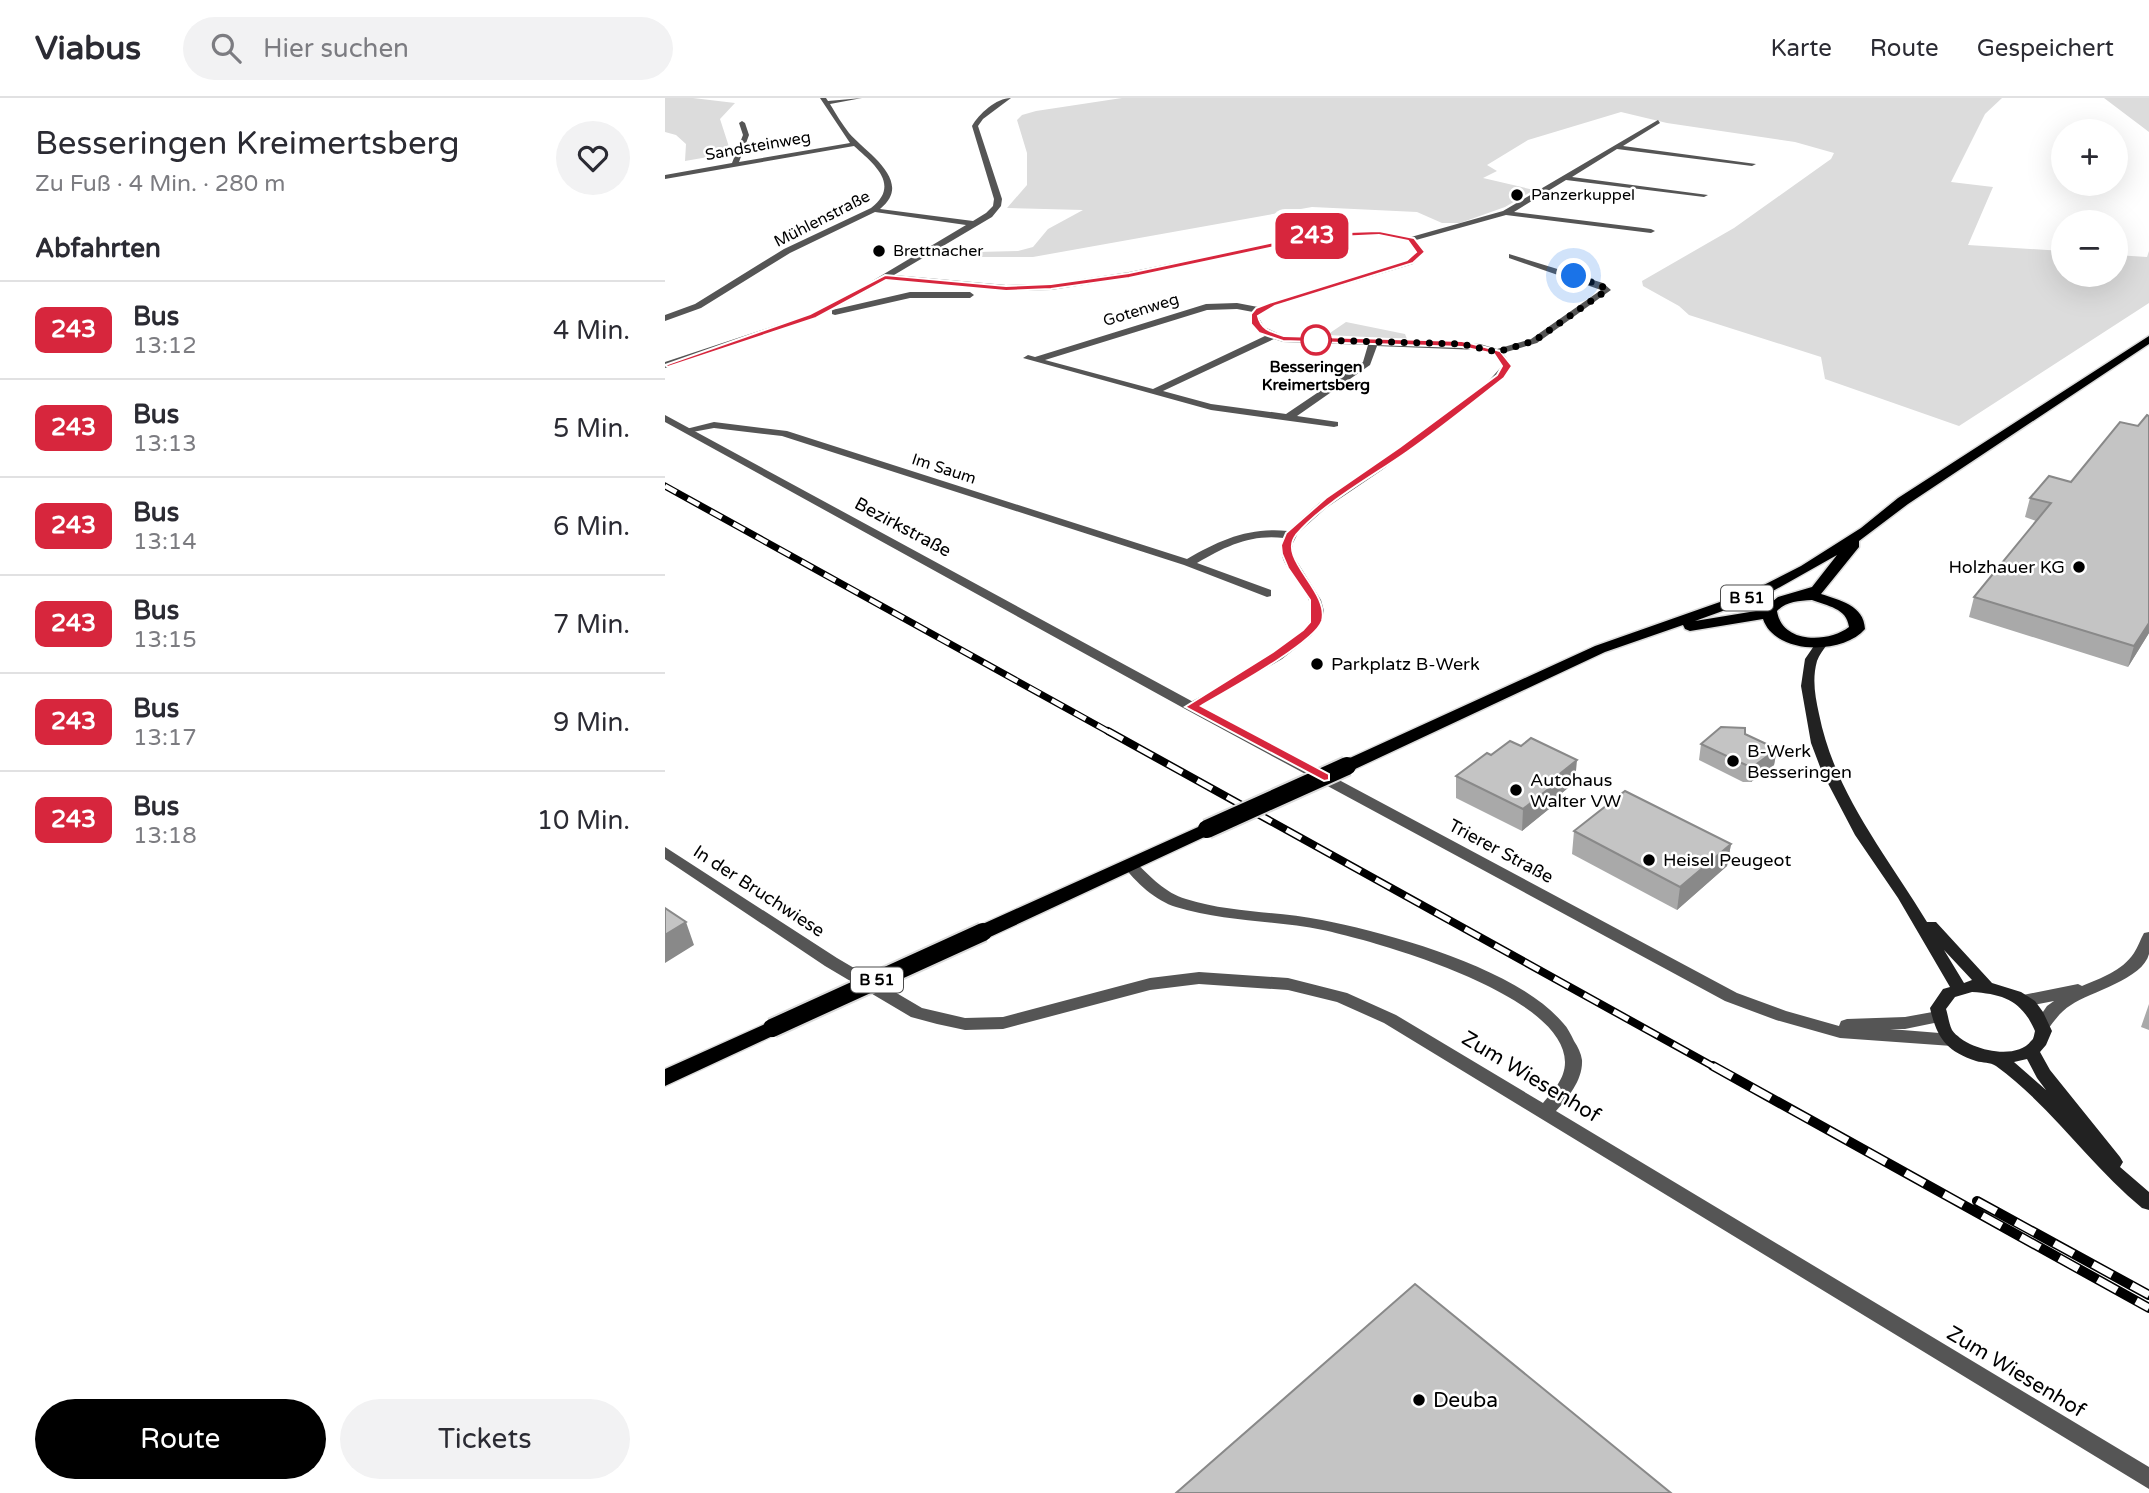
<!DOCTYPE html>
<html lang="de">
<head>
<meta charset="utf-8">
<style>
	body { margin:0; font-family:"Varela Round",sans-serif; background:#f2f2f3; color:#2b2b33; height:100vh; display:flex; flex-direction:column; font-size:26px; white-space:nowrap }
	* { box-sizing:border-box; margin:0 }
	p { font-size:23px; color:#7c7c81 }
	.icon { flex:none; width:38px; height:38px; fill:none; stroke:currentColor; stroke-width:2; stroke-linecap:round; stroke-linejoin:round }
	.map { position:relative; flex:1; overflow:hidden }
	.drawer { display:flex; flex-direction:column; background:#fff; width:665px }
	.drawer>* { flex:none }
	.badge { padding:0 14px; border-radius:10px; font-size:24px; line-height:46px }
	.buttons { position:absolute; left:1386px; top:21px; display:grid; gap:14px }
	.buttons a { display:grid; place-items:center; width:77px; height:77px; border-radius:50%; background:#fff; box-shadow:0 7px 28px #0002; font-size:35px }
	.you { position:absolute; width:35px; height:35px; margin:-18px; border:5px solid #fff; border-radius:50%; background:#1a73e8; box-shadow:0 0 0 10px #1a73e833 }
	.map>.badge { position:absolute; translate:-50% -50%; box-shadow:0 0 0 4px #fff }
	h2 { padding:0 35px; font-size:26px; line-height:63px }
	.round { display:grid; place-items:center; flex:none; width:74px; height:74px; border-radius:37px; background:#f2f2f3 }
	.summary { display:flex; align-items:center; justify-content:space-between; height:119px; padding:0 35px }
	h1 { font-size:33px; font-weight:600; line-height:52px }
	.cta { display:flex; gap:14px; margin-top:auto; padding:14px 35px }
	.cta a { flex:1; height:80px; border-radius:42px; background:#000; color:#fff; font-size:28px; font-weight:600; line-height:80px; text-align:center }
	.cta a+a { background:#f2f2f3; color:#2b2b33 }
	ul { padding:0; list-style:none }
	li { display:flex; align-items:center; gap:21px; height:98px; padding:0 35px; border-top:2px solid #e1e1e2 }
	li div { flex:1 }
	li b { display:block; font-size:26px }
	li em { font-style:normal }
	li .badge { min-width:77px; font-weight:700; text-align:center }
	header { display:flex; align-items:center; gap:42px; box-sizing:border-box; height:98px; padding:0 35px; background:#fff; border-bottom:2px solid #e1e1e2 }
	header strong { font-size:33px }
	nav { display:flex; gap:38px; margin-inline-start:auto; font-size:24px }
	.search { width:490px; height:63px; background:#f2f2f3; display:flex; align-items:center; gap:18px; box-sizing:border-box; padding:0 24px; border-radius:38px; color:#7c7c81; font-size:26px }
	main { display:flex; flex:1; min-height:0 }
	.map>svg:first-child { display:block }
	.green { fill:#dcdcdc }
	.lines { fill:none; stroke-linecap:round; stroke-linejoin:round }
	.primary-casing { stroke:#dbdbdb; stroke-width:3 }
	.minor { fill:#555; fill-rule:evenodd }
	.tertiary { fill:#555; fill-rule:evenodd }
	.secondary { fill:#222; fill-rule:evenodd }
	.primary { fill:#000; fill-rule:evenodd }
	.rail-far2-casing { stroke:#000; stroke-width:7 }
	.rail-far1-casing { stroke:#000; stroke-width:8 }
	.rail-casing { stroke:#000; stroke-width:10 }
	.rail-far2 { stroke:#fff; stroke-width:4.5; stroke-dasharray:13; stroke-linecap:butt }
	.rail-far1 { stroke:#fff; stroke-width:5; stroke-dasharray:17; stroke-linecap:butt }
	.rail { stroke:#fff; stroke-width:7; stroke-dasharray:22; stroke-linecap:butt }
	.primary-bridge-casing { stroke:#dbdbdb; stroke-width:22; stroke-linecap:butt }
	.primary-bridge { stroke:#000; stroke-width:18 }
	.wall { fill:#a9a9a9 }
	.shaded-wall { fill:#898989 }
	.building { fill:#c4c4c4; stroke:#898989; stroke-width:2 }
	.line { fill:#d7263d; stroke:#fff; stroke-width:2 }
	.walk { stroke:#000; stroke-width:7; stroke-dasharray:0 12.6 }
	.poi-dot { fill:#000; stroke:#fff; stroke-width:2.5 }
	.stop-dot { fill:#fff; stroke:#d7263d; stroke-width:3.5 }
	.labels { text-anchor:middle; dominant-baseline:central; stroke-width:5; stroke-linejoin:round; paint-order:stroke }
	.far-street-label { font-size:16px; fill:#000; stroke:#fff }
	.far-poi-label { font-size:16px; fill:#000; stroke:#fff; text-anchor:start }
	.far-stop-label { font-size:16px; font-weight:bold; fill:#000; stroke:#fff }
	.shield { fill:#fff; stroke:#4c4c4c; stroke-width:2 }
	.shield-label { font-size:16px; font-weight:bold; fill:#000 }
	.street-label { font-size:18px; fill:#000; stroke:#fff }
	.poi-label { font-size:18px; fill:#000; stroke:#fff; text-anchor:start }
	.near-street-label { font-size:21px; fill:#000; stroke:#fff }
	.near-poi-label { font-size:21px; fill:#000; stroke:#fff; text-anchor:start }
</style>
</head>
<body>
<header>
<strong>Viabus</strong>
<div class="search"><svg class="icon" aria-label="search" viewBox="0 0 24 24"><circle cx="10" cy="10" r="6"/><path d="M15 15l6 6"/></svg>Hier suchen</div>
<nav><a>Karte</a><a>Route</a><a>Gespeichert</a></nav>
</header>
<main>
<section class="drawer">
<div class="summary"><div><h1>Besseringen Kreimertsberg</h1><p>Zu Fuß · 4 Min. · 280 m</p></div><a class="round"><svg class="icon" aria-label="heart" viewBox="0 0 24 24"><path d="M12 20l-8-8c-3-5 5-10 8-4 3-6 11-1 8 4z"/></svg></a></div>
<h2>Abfahrten</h2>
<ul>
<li><span class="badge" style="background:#d7263d;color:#fff">243</span><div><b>Bus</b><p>13:12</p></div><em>4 Min.</em></li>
<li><span class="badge" style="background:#d7263d;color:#fff">243</span><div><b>Bus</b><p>13:13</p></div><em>5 Min.</em></li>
<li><span class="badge" style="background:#d7263d;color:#fff">243</span><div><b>Bus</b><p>13:14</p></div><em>6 Min.</em></li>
<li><span class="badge" style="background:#d7263d;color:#fff">243</span><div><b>Bus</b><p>13:15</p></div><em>7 Min.</em></li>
<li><span class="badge" style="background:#d7263d;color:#fff">243</span><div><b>Bus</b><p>13:17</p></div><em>9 Min.</em></li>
<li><span class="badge" style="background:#d7263d;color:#fff">243</span><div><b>Bus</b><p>13:18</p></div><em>10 Min.</em></li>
</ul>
<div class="cta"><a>Route</a><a>Tickets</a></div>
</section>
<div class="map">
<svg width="1484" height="1395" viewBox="0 0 1484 1395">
	<rect width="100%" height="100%" fill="#fff"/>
	<path class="green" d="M 0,0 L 28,0 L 70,5 L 55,21 L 66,55 L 20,63 L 21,46 L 11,37 L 0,34 Z
		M 457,0 L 1337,0 L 1320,16 L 1286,84 L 1328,89 L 1303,147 L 1398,153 L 1398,177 L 1451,177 L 1451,157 L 1482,159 L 1484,153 L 1484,205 L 1294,328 L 1160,281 L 1156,259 L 1024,217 L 1014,208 L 978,188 L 977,183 L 1069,130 L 1166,61 L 1169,55 L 1130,44 L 1002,25 L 956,14 L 863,42 L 822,67 L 832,73 L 818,80 L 869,92 L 840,109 L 795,125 L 777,125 L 752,114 L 647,109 L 368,159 L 307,159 L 312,154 L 353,153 L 368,149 L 383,131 L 418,112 L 342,110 L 362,87 L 362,55 L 352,22 L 357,17 L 371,13 Z
		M 1439,0 L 1484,0 L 1484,34 Z
		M 681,224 L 740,236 L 742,241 L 662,237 Z"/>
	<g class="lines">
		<defs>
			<path id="primary" d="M 1484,238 L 1484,246 L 1243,406 L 1194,443 L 1194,449 L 1156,496 C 1174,502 1199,507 1200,531 C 1178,557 1110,557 1098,521 L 1025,533 L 1020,531 L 1018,527 L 940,554 L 688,672 L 676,672 L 673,668 L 676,664 L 930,548 L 1089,492 L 1136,468 L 1196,430 L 1233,400 ZM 1172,457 L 1147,489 L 1113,499 L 1097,512 L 1030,523 L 1099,498 ZM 1147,502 C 1162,508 1182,510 1184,529 C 1163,545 1117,546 1112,513 C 1122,503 1133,503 1147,502 Z
				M 542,725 L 551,731 L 548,735 L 325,839 L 311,839 L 308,834 L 311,829 Z
				M 107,923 L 114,925 L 117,930 L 114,935 L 0,988 L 0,971 Z"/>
		</defs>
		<use href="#primary" class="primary-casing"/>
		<path class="minor" d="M 155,0 L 161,0 L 163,3 L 197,0 L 165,6 C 171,16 177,26 184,35 C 200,54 250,83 215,111 L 308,123 L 321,115 L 328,108 L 329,101 L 307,28 C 314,16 331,0 346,0 L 318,21 L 313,28 L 337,101 L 336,108 L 327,119 L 229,177 L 341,187 L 386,186 L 464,174 L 652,136 L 714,133 L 746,139 L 838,113 L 993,22 L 995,25 L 958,48 L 1091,66 L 1087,68 L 952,51 L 907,79 L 1043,97 L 1039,99 L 901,82 L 849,114 L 986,131 L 990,133 L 986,135 L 841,117 L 751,142 L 760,154 L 748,166 L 610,208 L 597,214 L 593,218 L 599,229 L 619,238 L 815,246 L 832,251 L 866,241 L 936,192 L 844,160 L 844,156 L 938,185 L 946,192 L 872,245 L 838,255 L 847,268 L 833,285 L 717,372 L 661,410 L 633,435 L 628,445 L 628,457 L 656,502 L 659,513 L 656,525 L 646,538 L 617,561 L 527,613 L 520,609 L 522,606 C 549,591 632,550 644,524 C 658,492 603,470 619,440 C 586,436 561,448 532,465 L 606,492 L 606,498 L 602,499 L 519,467 L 117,338 L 49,330 L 22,335 L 17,332 L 49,324 L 122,333 L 522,461 C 555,442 584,429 623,433 L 654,405 L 709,368 L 821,286 L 837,268 L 829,256 L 814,252 L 712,248 L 705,267 L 632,318 L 673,324 L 673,328 L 669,329 L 546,312 L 358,260 L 363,257 L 370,259 L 541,206 L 572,205 L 593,209 L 742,162 L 752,154 L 743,143 L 714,137 L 652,140 L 464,180 L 386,192 L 341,193 L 222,182 L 167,212 L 245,194 L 305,194 L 309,197 L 305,200 L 245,200 L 170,217 L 167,216 L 167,212 L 151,220 L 0,270 L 0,264 L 145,216 L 182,198 L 301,127 L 210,114 L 125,155 L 36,210 L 0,223 L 0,217 L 30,206 L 119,151 L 206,110 C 236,87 209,66 189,48 L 0,81 L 0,77 L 67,65 L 78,37 L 74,25 L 77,23 L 80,25 L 84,37 L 74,64 L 185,45 ZM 572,211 L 588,214 L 585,218 C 587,227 592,234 600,238 L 488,291 L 380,262 L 542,212 ZM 609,241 L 618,244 L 703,247 L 698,264 L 621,316 L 546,306 L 498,293 Z
			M 0,749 L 172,860 L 257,910 L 300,920 L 338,919 L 485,880 L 534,874 L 623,880 L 682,895 L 731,917 L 878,1005 C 888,993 900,981 900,964 C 899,896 713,844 658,832 C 610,822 559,824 511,809 C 491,803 470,784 458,767 L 460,764 L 470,764 C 485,778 500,795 521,801 C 565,815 612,813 657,822 C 727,836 851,870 898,925 C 903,930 906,937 909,943 C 913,949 916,955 917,962 C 918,982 903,999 891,1013 L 1484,1369 L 1484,1391 L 719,925 L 672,904 L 623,892 L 534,886 L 485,892 L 338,931 L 300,932 L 272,926 L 246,919 L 160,868 L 0,761 Z
			M 1484,834 C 1484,841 1484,849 1484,856 C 1478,881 1425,894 1406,907 C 1396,913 1390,922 1383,931 L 1371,931 L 1369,927 L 1382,908 L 1389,903 L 1358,909 L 1352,907 L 1350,903 L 1352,899 L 1358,897 L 1413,886 L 1417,888 C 1436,880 1457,873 1469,855 C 1473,849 1475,842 1479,835 Z"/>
		<path class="tertiary" d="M 0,317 L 532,606 L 1072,895 L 1121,913 L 1174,928 L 1176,923 L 1182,921 L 1240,919 L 1273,913 L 1279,915 L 1281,919 L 1279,923 L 1240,931 L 1225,931 L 1287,936 L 1293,938 L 1295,942 L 1293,946 L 1287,948 L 1175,940 L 1111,922 L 1060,903 L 522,612 L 0,324 Z"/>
		<path class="secondary" d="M 1157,541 L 1163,545 C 1159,551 1154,557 1152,563 C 1147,581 1150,598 1154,616 C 1170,696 1221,756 1262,824 L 1271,824 L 1327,885 L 1356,894 L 1370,903 L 1378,914 L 1387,933 L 1381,947 L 1375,954 L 1385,972 L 1455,1059 L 1458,1064 L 1455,1069 L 1484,1094 L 1484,1112 L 1477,1110 C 1425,1067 1386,1008 1331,968 C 1325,964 1318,965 1311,963 C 1281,953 1272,940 1265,910 L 1278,891 L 1285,889 L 1233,800 L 1190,737 L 1157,674 L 1146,645 L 1136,588 L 1140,561 L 1153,542 ZM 1279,852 L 1307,882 L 1299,885 ZM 1307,894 C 1339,896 1357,903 1370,933 C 1369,937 1369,941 1366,943 C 1350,964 1300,951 1287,932 C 1284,926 1283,917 1281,911 L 1290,899 ZM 1362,961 L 1372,980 L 1381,992 L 1349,964 Z"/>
		<use href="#primary" class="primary"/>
		<defs>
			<path id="rail-far2" d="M 0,388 L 446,635"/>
			<path id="rail-far1" d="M 443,633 L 1051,970"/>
			<path id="rail" d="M 1048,968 L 1484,1210
				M 1312,1103 L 1484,1197"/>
		</defs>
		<use href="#rail-far2" class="rail-far2-casing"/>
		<use href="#rail-far1" class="rail-far1-casing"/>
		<use href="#rail" class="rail-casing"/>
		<use href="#rail-far2" class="rail-far2"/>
		<use href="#rail-far1" class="rail-far1"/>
		<use href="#rail" class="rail"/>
		<defs>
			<path id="primary-bridge" d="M 542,731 L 682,668
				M 107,930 L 318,834"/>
		</defs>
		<use href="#primary-bridge" class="primary-bridge-casing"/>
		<use href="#primary-bridge" class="primary-bridge"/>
	</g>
	<path class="wall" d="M 1484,318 L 1484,535 L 1463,569 L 1304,519 L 1309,499 L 1371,423 L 1360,419 L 1365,400 L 1406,384 Z
		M 1080,636 L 1112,651 L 1109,667 L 1086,684 L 1078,684 L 1034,662 L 1036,646 Z
		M 826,657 L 910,684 L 885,705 L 884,711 L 857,733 L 791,700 L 791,678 Z
		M 909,733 L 1066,746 L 1062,768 L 1012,812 L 907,756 Z
		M 1484,906 L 1484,932 L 1476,929 Z"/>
	<path class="shaded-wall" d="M 1484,525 L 1484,535 L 1463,569 L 1469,548 Z
		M 1112,651 L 1109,667 L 1086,684 L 1089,668 Z
		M 912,662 L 910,684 L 885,705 L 884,711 L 857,733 L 858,711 L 881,687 Z
		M 1066,746 L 1062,768 L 1012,812 L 1015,789 Z
		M 21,824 L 29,847 L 0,865 L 0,837 Z"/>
	<path class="building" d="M 1482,317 L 1484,318 L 1484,525 L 1469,548 L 1309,499 L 1386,405 L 1365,400 L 1384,378 L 1406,384 L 1455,324 L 1473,328 Z
		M 1056,629 L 1080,630 L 1080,636 L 1112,651 L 1089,668 L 1081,667 L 1036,646 Z
		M 866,640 L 912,662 L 881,687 L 886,689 L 858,711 L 791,678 L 822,655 L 826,657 L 845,643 L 856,648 Z
		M 960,693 L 1066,746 L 1015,789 L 909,733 Z
		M 0,810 L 21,824 L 0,837 Z
		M 750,1186 L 1006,1395 L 511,1395 Z"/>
	<path class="line" d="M 714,133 L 749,140 L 760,154 L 748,165 L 610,208 L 593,218 C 596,232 607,234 619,238 L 797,243 L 835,253 L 847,268 L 839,280 C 807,305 775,331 742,354 C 708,378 657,406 631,437 C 612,461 665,493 657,523 C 650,545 558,595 536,608 L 664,676 L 664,682 L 659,683 L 520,609 L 608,554 L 638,532 L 645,524 L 645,502 L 623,470 L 617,456 L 616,447 L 621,435 L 661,400 L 735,349 L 832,277 L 837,268 L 829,256 L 797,249 L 618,243 L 594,235 L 586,226 L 586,216 L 591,210 L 604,205 L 742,162 L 751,154 L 743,143 L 714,137 L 652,140 L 464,180 L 386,191 L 341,193 L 221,182 L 151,220 L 3,269 L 0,267 L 145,216 L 220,177 L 341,188 L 386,186 L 464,175 L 652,135 Z"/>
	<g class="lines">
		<path class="walk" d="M 651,242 L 797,246 L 832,254 L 869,243 L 942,192 L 935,187 L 909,178"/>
	</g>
	<g class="poi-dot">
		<circle cx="852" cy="97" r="7"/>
		<circle cx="214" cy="153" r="7"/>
		<circle cx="1414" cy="469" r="7"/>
		<circle cx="652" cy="566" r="7"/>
		<circle cx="1068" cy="663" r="7"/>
		<circle cx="851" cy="692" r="7"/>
		<circle cx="984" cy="762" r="7"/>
		<circle cx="754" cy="1302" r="7"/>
	</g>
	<circle class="stop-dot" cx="651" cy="242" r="14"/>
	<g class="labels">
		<g class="far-street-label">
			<text transform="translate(93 48) rotate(-10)">Sandsteinweg</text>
			<text transform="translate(157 121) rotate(-27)">Mühlenstraße</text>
			<text transform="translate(476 212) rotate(-17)">Gotenweg</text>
			<text transform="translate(279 371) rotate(18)">Im Saum</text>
		</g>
		<g class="far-poi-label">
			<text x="866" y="97">Panzerkuppel</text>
			<text x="228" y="153">Brettnacher</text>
		</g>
		<g class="far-stop-label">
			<text x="651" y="269">Besseringen<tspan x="651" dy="18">Kreimertsberg</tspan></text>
		</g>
		<g class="shield">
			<rect x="1056" y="487.5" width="52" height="25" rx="5"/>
			<rect x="186" y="869.5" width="52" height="25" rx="5"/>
		</g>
		<g class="shield-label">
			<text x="1082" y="500">B 51</text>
			<text x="212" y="882">B 51</text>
		</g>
		<g class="street-label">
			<text transform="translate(238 429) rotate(28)">Bezirkstraße</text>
			<text transform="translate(836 753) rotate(28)">Trierer Straße</text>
			<text transform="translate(94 793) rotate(33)">In der Bruchwiese</text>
		</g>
		<g class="poi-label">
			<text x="1400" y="469" text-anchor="end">Holzhauer KG</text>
			<text x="666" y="566">Parkplatz B-Werk</text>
			<text x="1082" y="653">B-Werk<tspan x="1082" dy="21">Besseringen</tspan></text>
			<text x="865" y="682">Autohaus<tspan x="865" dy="21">Walter VW</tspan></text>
			<text x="998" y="762">Heisel Peugeot</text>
		</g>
		<g class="near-street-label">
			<text transform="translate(866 979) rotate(31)">Zum Wiesenhof</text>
			<text transform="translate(1351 1274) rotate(31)">Zum Wiesenhof</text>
		</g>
		<g class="near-poi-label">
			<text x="768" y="1302">Deuba</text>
		</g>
	</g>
</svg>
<div class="buttons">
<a>+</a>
<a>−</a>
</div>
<div class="you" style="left:909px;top:178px"></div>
<b class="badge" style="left:647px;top:138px;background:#d7263d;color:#fff">243</b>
</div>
</main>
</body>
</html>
